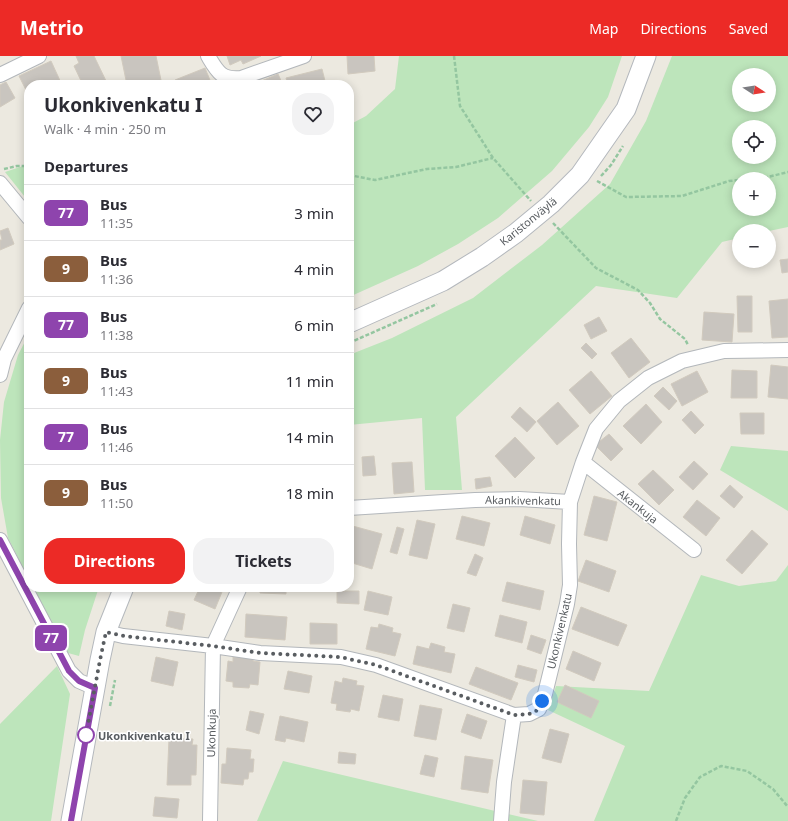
<!DOCTYPE html>
<html lang="en">
<head>
<meta charset="utf-8">
<style>
	body { margin:0; font-family:"Noto Sans",sans-serif; background:#f2f2f3; color:#2b2b33; height:100vh; display:flex; flex-direction:column; font-size:15px; white-space:nowrap }
	* { box-sizing:border-box; margin:0 }
	p { font-size:13px; color:#7c7c81 }
	.icon { flex:none; width:22px; height:22px; fill:none; stroke:currentColor; stroke-width:2; stroke-linecap:round; stroke-linejoin:round }
	.map { position:relative; flex:1; overflow:hidden }
	.details { position:absolute; left:24px; top:24px; width:330px; height:512px; display:flex; flex-direction:column; background:#fff; border-radius:16px; box-shadow:0 2px 10px #0003 }
	.details>* { flex:none }
	.badge { padding:0 8px; border-radius:6px; font-size:14px; line-height:26px }
	.needle { width:26px; rotate:102deg }
	.controls { position:absolute; left:732px; top:12px; display:grid; gap:8px }
	.controls a { display:grid; place-items:center; width:44px; height:44px; border-radius:50%; background:#fff; box-shadow:0 2px 10px #0003; font-size:20px }
	.you { position:absolute; width:20px; height:20px; margin:-10px; border:3px solid #fff; border-radius:50%; background:#1a73e8; box-shadow:0 0 0 6px #1a73e833 }
	.map>.badge { position:absolute; translate:-50% -50%; box-shadow:0 0 0 2px #fff }
	h2 { padding:0 20px; font-size:15px; line-height:36px }
	.round { display:grid; place-items:center; flex:none; width:42px; height:42px; border-radius:16px; background:#f2f2f3 }
	.overview { display:flex; align-items:center; justify-content:space-between; height:68px; padding:0 20px }
	h1 { font-size:19px; font-weight:700; line-height:30px }
	.cta { display:flex; gap:8px; margin-top:auto; padding:8px 20px }
	.cta a { flex:1; height:46px; border-radius:16px; background:#ec2a26; color:#fff; font-size:16px; font-weight:700; line-height:46px; text-align:center }
	.cta a+a { background:#f2f2f3; color:#2b2b33 }
	ul { padding:0; list-style:none }
	li { display:flex; align-items:center; gap:12px; height:56px; padding:0 20px; border-top:1px solid #e1e1e2 }
	li div { flex:1 }
	li b { display:block; font-size:15px }
	li em { font-style:normal }
	li .badge { min-width:44px; font-weight:700; text-align:center }
	header { display:flex; align-items:center; gap:24px; box-sizing:border-box; height:56px; padding:0 20px; background:#ec2a26; color:#fff }
	header strong { font-size:19px }
	nav { display:flex; gap:22px; margin-inline-start:auto; font-size:14px }
	.map>svg:first-child { display:block }
	.green { fill:#bde5bb; fill-rule:evenodd }
	.building { fill:#c9c5bf; stroke:#d1cabe }
	.lines { fill:none; stroke-linecap:round; stroke-linejoin:round }
	.street-casing { stroke:#b3b7bb; stroke-width:16 }
	.secondary-casing { stroke:#b4b8bd; stroke-width:21 }
	.path { stroke:#94c6a0; stroke-width:2.5; stroke-dasharray:4 2; stroke-linecap:butt }
	.street { stroke:#fff; stroke-width:14 }
	.secondary { stroke:#fff; stroke-width:19 }
	.line-casing { stroke:#fff; stroke-width:9 }
	.line { stroke:#8e44ad; stroke-width:6 }
	.walk { stroke:#595d61; stroke-width:4; stroke-dasharray:0 7.2 }
	.stop-dot { fill:#fff; stroke:#8e44ad; stroke-width:2 }
	.labels { text-anchor:middle; dominant-baseline:central; stroke-width:3; stroke-linejoin:round; paint-order:stroke }
	.street-label { font-size:11px; fill:#595d61; stroke:#fff }
	.stop-label { font-size:11px; font-weight:bold; fill:#595d61; stroke:#fff; text-anchor:start }
</style>
</head>
<body>
<header>
<strong>Metrio</strong>
<nav><a>Map</a><a>Directions</a><a>Saved</a></nav>
</header>
<div class="map">
<svg width="788" height="765" viewBox="0 0 788 765">
	<rect width="100%" height="100%" fill="#ece9e0"/>
	<path class="green" d="M 399,0 L 622,0 L 608,41 L 589,71 L 552,115 L 498,162 L 458,188 L 418,210 L 349,241 L 349,69 L 366,60 L 395,33 Z
		M 672,0 L 788,0 L 788,171 L 769,175 L 739,175 L 739,182 L 722,186 L 677,242 L 596,230 L 456,361 L 462,434 L 425,434 L 422,362 L 349,369 L 349,299 L 392,282 L 473,242 L 542,189 L 610,128 L 646,65 ZM 739,19 L 769,19 L 769,49 L 739,49 ZM 739,71 L 769,71 L 769,101 L 739,101 ZM 739,123 L 769,123 L 769,153 L 739,153 Z
		M 29,108 L 29,146 L 5,116 Z
		M 29,278 L 29,523 L 8,482 L 1,442 L 0,384 L 4,346 L 18,299 Z
		M 731,390 L 788,395 L 788,455 L 720,414 Z
		M 788,509 L 788,765 L 594,765 L 625,690 L 548,654 L 556,630 L 649,635 L 701,519 L 739,530 L 776,525 Z
		M 33,531 L 99,531 L 85,574 L 79,600 L 68,597 Z
		M 57,610 L 70,638 L 51,765 L 0,765 L 0,668 Z
		M 283,705 L 538,765 L 257,765 Z"/>
	<path class="building" d="M 76,0 L 94,0 L 108,29 L 83,29 L 74,10 L 79,7 Z
		M 121,0 L 156,0 L 162,29 L 127,29 Z
		M 227,0 L 261,0 L 243,8 L 241,4 L 230,9 Z
		M 347,0 L 374,0 L 375,15 L 348,18 Z
		M 51,5 L 62,29 L 29,29 L 29,40 L 19,20 Z
		M 205,12 L 212,29 L 177,29 L 175,24 Z
		M 322,13 L 326,29 L 288,29 L 286,22 Z
		M 278,18 L 283,29 L 252,29 Z
		M 6,26 L 15,42 L 0,51 L 0,29 Z
		M 8,172 L 14,188 L 0,194 L 0,184 L 2,184 L 0,175 Z
		M 788,203 L 788,216 L 782,217 L 780,204 Z
		M 737,240 L 752,240 L 752,276 L 738,276 Z
		M 788,243 L 788,281 L 772,282 L 769,245 Z
		M 704,256 L 734,258 L 732,286 L 702,284 Z
		M 599,261 L 607,275 L 591,283 L 584,269 Z
		M 631,282 L 650,306 L 629,322 L 611,297 Z
		M 586,287 L 597,298 L 592,303 L 581,292 Z
		M 771,309 L 788,311 L 788,343 L 768,341 Z
		M 732,314 L 757,315 L 757,342 L 731,342 Z
		M 591,315 L 612,340 L 590,358 L 569,334 Z
		M 697,315 L 708,336 L 682,350 L 671,328 Z
		M 663,331 L 677,345 L 669,354 L 654,340 Z
		M 558,346 L 579,370 L 557,389 L 537,365 Z
		M 646,348 L 662,366 L 641,388 L 623,370 Z
		M 520,351 L 536,366 L 527,376 L 511,361 Z
		M 691,355 L 704,369 L 695,378 L 682,364 Z
		M 740,357 L 764,357 L 764,378 L 741,378 Z
		M 609,378 L 623,393 L 611,405 L 595,389 Z
		M 515,381 L 535,402 L 515,422 L 495,400 Z
		M 349,400 L 353,400 L 353,422 L 349,422 Z
		M 374,400 L 376,419 L 363,420 L 362,401 Z
		M 694,405 L 708,418 L 693,434 L 679,421 Z
		M 412,406 L 414,436 L 394,438 L 392,407 Z
		M 653,414 L 674,434 L 659,449 L 638,428 Z
		M 490,421 L 492,430 L 476,433 L 475,423 Z
		M 730,429 L 743,441 L 734,452 L 720,440 Z
		M 594,440 L 617,446 L 607,485 L 584,479 Z
		M 697,444 L 720,462 L 706,480 L 683,461 Z
		M 462,460 L 490,467 L 484,490 L 456,483 Z
		M 525,460 L 555,469 L 550,488 L 520,479 Z
		M 417,464 L 435,468 L 427,503 L 409,499 Z
		M 349,469 L 382,478 L 372,513 L 349,506 Z
		M 397,471 L 404,473 L 397,498 L 390,496 Z
		M 752,474 L 768,488 L 742,518 L 726,504 Z
		M 475,498 L 483,502 L 476,520 L 467,517 Z
		M 586,504 L 616,515 L 609,536 L 578,525 Z
		M 507,526 L 544,535 L 540,554 L 502,545 Z
		M 200,531 L 224,531 L 215,553 L 194,544 Z
		M 260,531 L 286,531 L 286,538 L 260,537 Z
		M 337,535 L 359,535 L 359,548 L 337,547 Z
		M 368,535 L 392,541 L 388,559 L 364,554 Z
		M 453,548 L 470,552 L 464,576 L 447,572 Z
		M 581,551 L 627,569 L 618,590 L 572,573 Z
		M 169,555 L 185,558 L 182,574 L 166,570 Z
		M 246,558 L 287,561 L 285,584 L 245,581 Z
		M 500,559 L 527,566 L 522,587 L 495,580 Z
		M 310,567 L 337,568 L 337,588 L 310,588 Z
		M 379,568 L 393,572 L 392,576 L 401,578 L 395,600 L 366,593 L 371,571 L 378,572 Z
		M 531,579 L 546,584 L 541,598 L 527,593 Z
		M 431,587 L 445,591 L 444,596 L 455,598 L 451,617 L 413,608 L 417,590 L 429,593 Z
		M 573,595 L 601,607 L 594,625 L 566,613 Z
		M 156,601 L 178,606 L 173,630 L 151,625 Z
		M 233,601 L 253,603 L 253,605 L 260,606 L 258,629 L 250,628 L 249,632 L 233,631 L 233,626 L 226,625 L 228,605 L 233,606 Z
		M 518,609 L 537,614 L 534,626 L 515,621 Z
		M 476,611 L 518,627 L 511,644 L 469,628 Z
		M 288,615 L 312,620 L 309,637 L 284,633 Z
		M 343,622 L 357,625 L 356,629 L 364,630 L 359,655 L 351,653 L 350,656 L 336,654 L 337,648 L 331,647 L 335,625 L 342,627 Z
		M 565,629 L 599,645 L 591,662 L 557,646 Z
		M 383,639 L 403,643 L 399,665 L 378,661 Z
		M 420,649 L 442,653 L 436,684 L 414,680 Z
		M 250,655 L 264,658 L 259,678 L 246,674 Z
		M 467,658 L 487,665 L 481,683 L 461,676 Z
		M 280,660 L 308,666 L 304,686 L 286,682 L 285,686 L 275,684 Z
		M 550,673 L 569,678 L 561,707 L 542,702 Z
		M 169,682 L 193,683 L 192,689 L 197,689 L 196,719 L 191,719 L 191,729 L 167,729 Z
		M 227,692 L 251,694 L 250,703 L 254,703 L 253,716 L 249,716 L 248,723 L 244,723 L 243,729 L 221,727 L 222,708 L 226,708 Z
		M 339,696 L 356,698 L 355,708 L 338,707 Z
		M 425,699 L 438,702 L 434,721 L 420,718 Z
		M 465,700 L 493,704 L 488,737 L 461,733 Z
		M 523,724 L 547,726 L 544,759 L 520,757 Z
		M 155,741 L 179,743 L 177,762 L 153,760 Z"/>
	<g class="lines">
		<defs>
			<path id="street" d="M 208,0 C 217,15 221,24 241,22 L 304,0
				M 0,19 L 39,0
				M 0,127 L 29,162
				M 0,319 L 4,303 L 29,252
				M 583,406 L 694,494
				M 349,452 L 475,444 L 519,443 L 570,446 L 583,406 L 596,373 L 619,345 L 648,322 L 682,305 L 724,295 L 788,294
				M 0,484 L 69,615 L 79,625 L 95,632
				M 106,576 L 123,580 L 213,590 L 260,597 L 341,601 L 376,609 L 514,659 L 529,658 L 539,653 L 545,638 L 567,548 L 570,529 L 569,488 L 570,446
				M 210,765 L 213,590 L 240,531
				M 501,765 L 504,726 L 514,659"/>
			<path id="secondary" d="M 349,267 L 443,225 L 482,201 L 516,177 L 551,148 L 580,119 L 626,53 L 646,0
				M 71,765 L 100,604 L 106,576 L 124,531"/>
		</defs>
		<use href="#street" class="street-casing"/>
		<use href="#secondary" class="secondary-casing"/>
		<path class="path" d="M 454,0 L 460,50 L 493,102 L 531,145
			M 4,113 L 17,110 L 29,110
			M 349,119 L 375,124 L 427,113 L 456,111 L 493,102
			M 601,120 L 611,109 L 623,90
			M 752,123 L 764,122 L 788,116
			M 597,125 L 626,141 L 682,140 L 729,125 L 739,124
			M 553,167 L 596,212 L 638,234 L 650,247 L 660,263 L 685,283 L 688,289
			M 349,287 L 437,248
			M 110,650 L 115,624
			M 676,765 L 685,742 L 700,721 L 721,710 L 747,715 L 773,733 L 788,751"/>
		<use href="#street" class="street"/>
		<use href="#secondary" class="secondary"/>
	</g>
	<g class="lines">
		<defs>
			<path id="line" d="M 0,484 L 69,615 L 79,625 L 95,632 L 71,765"/>
		</defs>
		<use href="#line" class="line-casing"/>
		<use href="#line" class="line"/>
		<path class="walk" d="M 86,679 L 100,604 L 106,576 L 124,580 L 213,590 L 260,597 L 340,601 L 376,609 L 514,659 L 529,658 L 540,653 L 542,645"/>
	</g>
	<circle class="stop-dot" cx="86" cy="679" r="8"/>
	<g class="labels">
		<g class="street-label">
			<text transform="translate(528 165) rotate(-39)">Karistonväylä</text>
			<text transform="translate(523 444) rotate(1)">Akankivenkatu</text>
			<text transform="translate(638 450) rotate(38)">Akankuja</text>
			<text transform="translate(559 575) rotate(-77)">Ukonkivenkatu</text>
			<text transform="translate(211 677) rotate(-89)">Ukonkuja</text>
		</g>
		<g class="stop-label">
			<text x="98" y="679">Ukonkivenkatu I</text>
		</g>
	</g>
</svg>
<div class="controls">
<a><svg class="needle" viewBox="-14 -14 28 28"><path d="M0-13l5 13h-10z" fill="#e53935"/><path d="M0 13l5-13h-10z" fill="#7c7c81"/></svg></a>
<a><svg class="icon" aria-label="locate" viewBox="0 0 24 24"><circle cx="12" cy="12" r="6"/><path d="M12 2v4M12 18v4M2 12h4M18 12h4"/></svg></a>
<a>+</a>
<a>−</a>
</div>
<div class="you" style="left:542px;top:645px"></div>
<b class="badge" style="left:51px;top:582px;background:#8e44ad;color:#fff">77</b>
<section class="details">
<div class="overview"><div><h1>Ukonkivenkatu I</h1><p>Walk · 4 min · 250 m</p></div><a class="round"><svg class="icon" aria-label="heart" viewBox="0 0 24 24"><path d="M12 20l-8-8c-3-5 5-10 8-4 3-6 11-1 8 4z"/></svg></a></div>
<h2>Departures</h2>
<ul>
<li><span class="badge" style="background:#8e44ad;color:#fff">77</span><div><b>Bus</b><p>11:35</p></div><em>3 min</em></li>
<li><span class="badge" style="background:#8b5e3c;color:#fff">9</span><div><b>Bus</b><p>11:36</p></div><em>4 min</em></li>
<li><span class="badge" style="background:#8e44ad;color:#fff">77</span><div><b>Bus</b><p>11:38</p></div><em>6 min</em></li>
<li><span class="badge" style="background:#8b5e3c;color:#fff">9</span><div><b>Bus</b><p>11:43</p></div><em>11 min</em></li>
<li><span class="badge" style="background:#8e44ad;color:#fff">77</span><div><b>Bus</b><p>11:46</p></div><em>14 min</em></li>
<li><span class="badge" style="background:#8b5e3c;color:#fff">9</span><div><b>Bus</b><p>11:50</p></div><em>18 min</em></li>
</ul>
<div class="cta"><a>Directions</a><a>Tickets</a></div>
</section>
</div>
</body>
</html>
